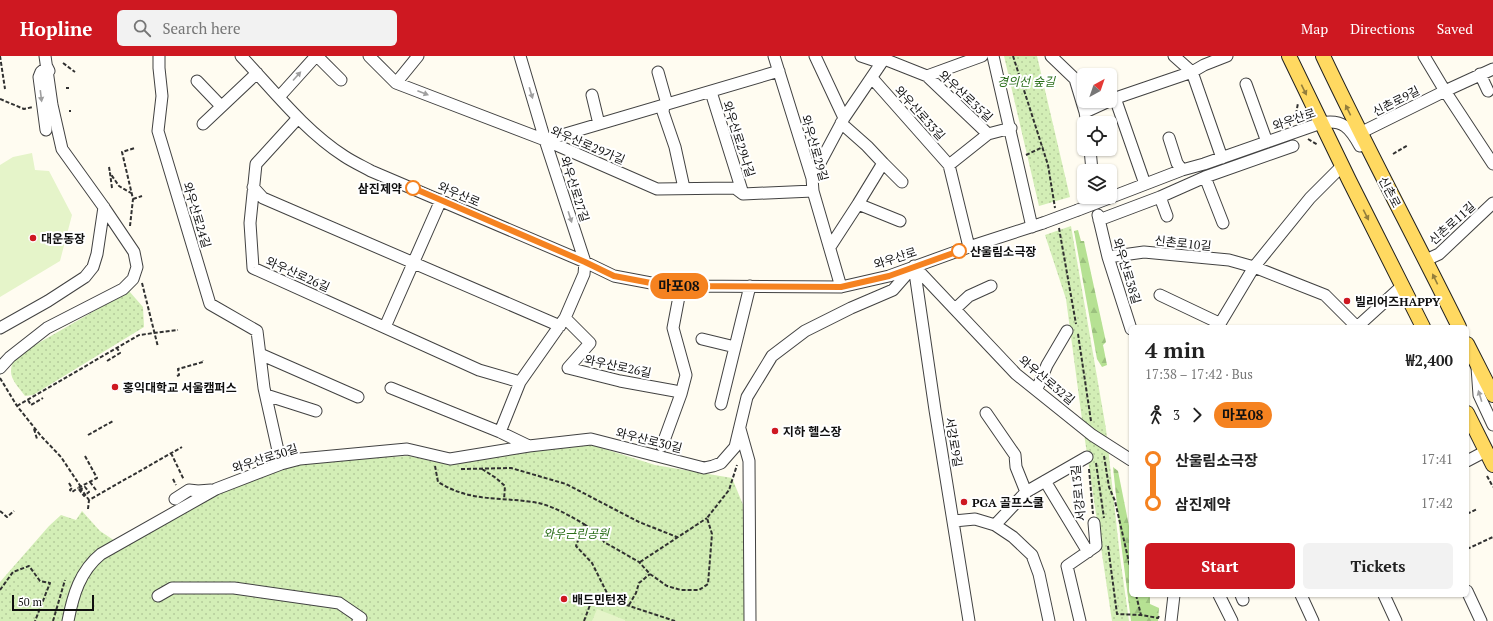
<!DOCTYPE html>
<html lang="en">
<head>
<meta charset="utf-8">
<style>
	body { margin:0; font-family:"PT Serif","Noto Sans KR",serif; background:#f2f2f2; color:#222; height:100vh; display:flex; flex-direction:column; font-size:15px; white-space:nowrap }
	* { box-sizing:border-box; margin:0 }
	p { font-size:13px; color:#767676 }
	.icon { flex:none; width:22px; height:22px; fill:none; stroke:currentColor; stroke-width:2; stroke-linecap:round; stroke-linejoin:round }
	.map { position:relative; flex:1; overflow:hidden }
	.drawer { position:absolute; left:1129px; top:269px; width:340px; height:272px; display:flex; flex-direction:column; background:#fff; border-radius:6px; box-shadow:0 1px 3px #0004 }
	.drawer>* { flex:none }
	.badge { padding:0 8px; border-radius:13px; font-size:14px; line-height:26px }
	.needle { width:26px; rotate:40deg }
	.fabs { position:absolute; left:1077px; top:12px; display:grid; gap:8px }
	.fabs a { display:grid; place-items:center; width:40px; height:40px; border-radius:6px; background:#fff; box-shadow:0 1px 3px #0004; font-size:20px }
	.scale { position:absolute; left:12px; bottom:10px; width:82px; box-sizing:border-box; padding-left:4px; border:2px solid #0f0f0f; border-top:0; font-size:11px; line-height:14px; white-space:nowrap; color:#0f0f0f; -webkit-text-stroke:3px #fff; paint-order:stroke }
	.map>.badge { position:absolute; translate:-50% -50%; box-shadow:0 0 0 2px #fff }
	.legs { display:flex; align-items:center; gap:6px; height:44px; padding:0 16px; font-size:13px }
	.legs p { margin-inline-start:auto }
	.overview { display:flex; align-items:center; justify-content:space-between; height:68px; padding:0 16px }
	h1 { font-size:22px; font-weight:800; line-height:30px }
	.button { display:flex; gap:8px; margin-top:auto; padding:8px 16px }
	.button a { flex:1; height:46px; border-radius:6px; background:#ce1821; color:#fff; font-size:16px; font-weight:800; line-height:46px; text-align:center }
	.button a+a { background:#f2f2f2; color:#222 }
	ul { padding:0 16px; list-style:none }
	li { display:flex; align-items:center; gap:14px; height:44px; font-size:15px }
	li i { display:grid; place-items:center; width:6px; height:100%; margin:0 5px; background:currentColor }
	li i::after { content:''; width:10px; height:10px; margin:-5px; border:3px solid; border-radius:50%; background:#fff }
	li p { margin-inline-start:auto }
	li:first-child i { background:linear-gradient(#0000 50%,currentColor 0) }
	li:last-child i { background:linear-gradient(currentColor 50%,#0000 0) }
	header { display:flex; align-items:center; gap:24px; box-sizing:border-box; height:56px; padding:0 20px; background:#ce1821; color:#fff }
	header strong { font-size:19px }
	nav { display:flex; gap:22px; margin-inline-start:auto; font-size:14px }
	.search { width:280px; height:36px; background:#f2f2f2; display:flex; align-items:center; gap:10px; box-sizing:border-box; padding:0 14px; border-radius:6px; color:#767676; font-size:15px }
	.map>svg:first-child { display:block }
	.forest { fill:url(#forest-firs) }
	.park { fill:url(#park-dots) }
	.pitch { fill:#e5f4c9 }
	.lines { fill:none; stroke-linecap:round; stroke-linejoin:round }
	.minor-casing { stroke:#424242; stroke-width:13 }
	.major-casing { stroke:#202020; stroke-width:16 }
	.path { stroke:#313131; stroke-width:2; stroke-dasharray:4 2; stroke-linecap:butt }
	.minor { stroke:#fff; stroke-width:11 }
	.major { stroke:#ffd961; stroke-width:14 }
	.minor-bridge-casing { stroke:#424242; stroke-width:13; stroke-linecap:butt }
	.minor-bridge { stroke:#fff; stroke-width:11 }
	.oneway { fill:#9f9f9f }
	.oneway2 { fill:#937e3c }
	.line-1-casing { stroke:#fff; stroke-width:9 }
	.line-1 { stroke:#f58220; stroke-width:6 }
	.stop-1-dot { fill:#fff; stroke:#f58220; stroke-width:2 }
	.poi-dot { fill:#ce1821; stroke:#fff; stroke-width:1.5 }
	.labels { text-anchor:middle; dominant-baseline:central; stroke-width:4; stroke-linejoin:round; paint-order:stroke }
	.park-label { font-size:12px; font-style:italic; fill:#2a6e18; stroke:#fff }
	.street-label { font-size:12px; fill:#0f0f0f; stroke:#fff }
	.stop-label { font-size:12px; font-weight:bold; fill:#0f0f0f; stroke:#fff; text-anchor:end }
	.poi-label { font-size:12px; font-weight:bold; fill:#0f0f0f; stroke:#fff; text-anchor:start }
</style>
</head>
<body>
<header>
<strong>Hopline</strong>
<div class="search"><svg class="icon" aria-label="search" viewBox="0 0 24 24"><circle cx="10" cy="10" r="6"/><path d="M15 15l6 6"/></svg>Search here</div>
<nav><a>Map</a><a>Directions</a><a>Saved</a></nav>
</header>
<div class="map">
<svg width="1493" height="565" viewBox="0 0 1493 565">
	<defs>
		<pattern id="forest-firs" width="22" height="20" patternUnits="userSpaceOnUse"><rect width="22" height="20" fill="#b6e193"/><path d="M5 1l3.5 6h-7zM16 11l3.5 6h-7z" fill="#9bc07e"/></pattern>
		<pattern id="park-dots" width="8" height="8" patternUnits="userSpaceOnUse"><rect width="8" height="8" fill="#d3eeb6"/><path d="M2 2h.1M6 6h.1" fill="none" stroke="#b4cb9b" stroke-width="1.8" stroke-linecap="round"/></pattern>
	</defs>
	<rect width="100%" height="100%" fill="#fffcf1"/>
	<path class="forest" d="M 1078,174 L 1081,185 L 1084,185 L 1106,286 L 1103,289 L 1107,309 L 1102,311 L 1097,303 L 1074,175 Z
		M 1113,411 L 1118,415 L 1130,475 L 1131,490 L 1131,539 L 1150,539 L 1150,548 L 1159,552 L 1158,565 L 1131,565 L 1121,487 Z"/>
	<path class="park" d="M 1004,0 L 1037,0 L 1070,141 L 1039,150 Z
		M 1071,170 L 1106,373 L 1120,501 L 1129,565 L 1112,565 L 1083,371 L 1066,243 L 1045,179 Z
		M 129,235 L 143,251 L 144,271 L 33,339 L 25,340 C 14,325 5,319 16,300 Z
		M 583,386 L 655,409 L 732,422 L 746,456 L 746,565 L 0,565 L 0,526 L 49,470 L 61,459 L 76,464 L 82,455 L 100,475 L 124,491 L 203,445 L 281,410 L 301,404 L 409,400 L 450,409 Z"/>
	<path class="pitch" d="M 32,97 L 35,114 L 49,115 L 72,159 L 60,205 L 0,241 L 0,109 L 13,101 Z
		M 597,553 L 625,564 L 625,565 L 592,565 Z"/>
	<g class="lines">
		<defs>
			<path id="minor" d="M 159,0 L 159,12 L 162,40 L 158,75 L 210,248 L 257,275 L 264,332 L 281,408
				M 241,0 C 274,35 304,74 344,100 C 353,106 362,110 371,115 L 585,206 L 614,220 L 651,227 L 681,230 L 841,231 L 889,220 L 969,191 L 1043,167
				M 317,0 L 341,24
				M 369,0 L 396,27 L 545,84 L 657,133 L 735,132 L 743,138 L 813,135
				M 774,0 L 812,122 L 813,135 L 841,231
				M 815,0 L 844,62
				M 861,0 L 873,4 L 884,3 L 927,20 L 982,0
				M 993,0 L 1032,171
				M 1051,0 L 1075,23 L 1085,56 L 1087,67
				M 1174,0 L 1192,16 L 1222,102
				M 1424,0 L 1445,35 L 1493,108
				M 658,16 L 667,48
				M 1480,18 L 1488,35
				M 927,20 L 988,78 L 1011,72
				M 872,22 L 949,109 L 969,191
				M 197,25 L 221,50
				M 396,27 L 418,0
				M 1246,28 L 1267,86
				M 711,36 L 743,138
				M 592,39 L 599,68
				M 279,41 L 316,0
				M 1115,42 L 1145,128
				M 1110,44 L 1192,16 L 1204,9 L 1227,0
				M 664,49 L 663,56 L 675,91 L 684,132
				M 1085,56 L 1109,45
				M 298,62 L 256,108 L 250,167 L 253,212 L 479,314 L 520,326 L 565,262 L 584,218 L 585,206 L 545,84 L 520,0
				M 203,68 L 257,17
				M 46,74 L 39,21 L 41,16 L 47,11 L 49,15
				M 1360,77 L 1445,35 L 1493,13
				M 1169,82 L 1177,107 L 1182,114
				M 545,84 L 779,15
				M 1090,93 L 1092,115
				M 883,107 L 902,126
				M 949,109 L 988,78
				M 1205,121 L 1223,167
				M 812,122 L 844,62 L 884,3 L 883,0
				M 253,131 L 263,142 L 560,270
				M 1160,141 L 1167,160
				M 858,148 L 900,165
				M 1078,154 L 1182,114 L 1204,108 L 1321,67 C 1343,63 1350,72 1360,90
				M 1098,159 L 1108,201 L 1131,273
				M 1099,164 L 1160,141 L 1205,121 L 1293,90
				M 830,191 L 858,148 L 883,107 L 867,90 L 841,67
				M 1108,201 L 1144,196 L 1229,204 L 1254,211 L 1325,239 L 1357,271
				M 1426,204 L 1439,198 L 1493,147
				M 914,210 L 935,354 L 969,565
				M 914,210 L 1016,318 L 1092,379 L 1131,404
				M 1160,239 L 1219,267
				M 955,253 L 969,240 L 991,230
				M 565,262 L 590,287 L 568,312 L 620,325 L 675,335 L 681,338
				M 385,271 L 441,144
				M 1218,271 L 1254,211 L 1310,142 L 1342,110
				M 1357,271 L 1402,230
				M 0,272 L 48,245 L 85,221 L 93,211 L 97,198 L 104,151
				M 702,283 L 735,291
				M 260,298 L 358,341
				M 1477,311 L 1479,339 L 1493,369
				M 0,312 L 10,301 L 47,272 L 123,233 L 133,223 L 137,211 L 134,196 L 103,150 L 62,93 L 52,49 L 45,0
				M 391,332 L 500,376 L 529,390
				M 1037,333 L 1047,309 L 1067,275
				M 266,339 L 316,355
				M 721,348 L 750,230
				M 986,357 L 1015,399 L 1016,411 L 1026,436
				M 740,373 L 749,405 L 750,565
				M 500,376 L 520,326
				M 662,390 L 681,338 L 686,319 L 673,272 L 681,230
				M 1467,405 L 1486,395
				M 1045,425 L 1088,496
				M 175,443 L 189,434 L 198,435 L 211,434
				M 954,465 L 975,463 L 995,469 L 1013,481 L 1032,499 L 1039,518 L 1049,565
				M 995,469 L 1026,436 L 1087,401
				M 1467,535 L 1481,565
				M 1219,539 L 1232,565
				M 1241,539 L 1243,544
				M 1301,539 L 1313,565
				M 1384,539 L 1396,565
				M 158,540 L 172,532 L 234,532 L 339,547 L 361,562 L 358,565
				M 68,565 C 73,539 80,515 101,498 L 216,433 L 281,408 L 300,403 L 407,393 L 450,403 L 529,390 L 591,383 L 704,412 L 713,410 L 721,407 L 735,391 L 747,341 L 772,300 L 805,275 L 851,252 L 893,234 L 914,210
				M 1080,565 L 1067,510 L 1096,490 L 1094,467
				M 1171,565 L 1174,539"/>
			<path id="major" d="M 1289,0 L 1349,124 L 1423,271
				M 1323,0 C 1366,91 1414,180 1459,271
				M 1467,288 L 1493,339
				M 1467,357 L 1493,409"/>
		</defs>
		<use href="#minor" class="minor-casing"/>
		<use href="#major" class="major-casing"/>
		<path class="path" d="M 0,0 L 5,33
			M 1013,0 L 1048,109 L 1055,152
			M 63,7 L 75,16
			M 66,32 L 69,32
			M 0,43 L 24,53 L 33,51
			M 69,55 L 71,55
			M 1287,66 L 1296,58 L 1298,47
			M 1308,83 L 1318,89
			M 1393,98 L 1408,89
			M 1026,99 L 1043,91
			M 109,111 L 110,117
			M 112,132 L 110,117 L 119,130 L 131,137
			M 133,143 L 142,140
			M 130,170 L 133,143 L 122,96 L 135,92 L 135,91
			M 1059,172 L 1076,268
			M 142,227 L 158,291
			M 1078,278 L 1091,365
			M 107,305 L 120,297 L 117,292
			M 177,320 L 179,319 L 178,313 L 203,306 L 203,304
			M 0,322 L 17,350 L 41,380 L 61,401 L 81,431
			M 28,344 L 31,349 L 43,342
			M 17,350 L 139,279 L 178,274
			M 34,373 L 37,383
			M 88,379 L 113,365
			M 171,397 L 184,424
			M 85,400 L 97,422 L 78,432 L 84,440 L 89,436 L 85,431 L 81,433 L 89,444
			M 1104,400 L 1109,431 L 1115,445 L 1131,515
			M 1096,407 L 1104,462
			M 435,410 L 438,426 C 470,446 499,441 533,446 C 552,449 568,459 584,468 L 576,490 L 592,507 L 610,543
			M 461,413 L 511,412 L 566,428 L 639,466 L 677,481
			M 482,413 L 496,422 L 505,430 L 504,444
			M 1089,413 L 1093,458
			M 1487,420 L 1493,431
			M 173,423 L 176,429
			M 90,426 L 96,434
			M 69,427 L 72,432 L 70,434 L 72,436 L 78,432
			M 88,453 L 89,444 L 182,391
			M 0,455 L 7,461 L 14,455
			M 1467,458 L 1477,453
			M 584,468 L 599,478 L 604,486 L 639,506 L 650,518 L 667,530 L 681,534 L 699,534 L 708,528 L 712,478 L 707,462 L 729,434 L 737,409
			M 1108,490 L 1117,558 L 1141,559
			M 1467,493 L 1493,481
			M 640,506 L 707,462
			M 0,534 L 13,516 L 29,510 L 40,525 L 50,527 L 35,565
			M 1136,539 L 1141,559 L 1158,562 L 1159,560
			M 629,549 L 636,537 L 639,527 L 650,518
			M 53,565 L 65,524
			M 584,565 L 593,541 L 599,540 L 675,565"/>
		<use href="#minor" class="minor"/>
		<use href="#major" class="major"/>
		<defs>
			<path id="minor-bridge" d="M 1043,167 L 1078,154"/>
		</defs>
		<use href="#minor-bridge" class="minor-bridge-casing"/>
		<use href="#minor-bridge" class="minor-bridge"/>
	</g>
	<defs><path id="oneway-solid" d="M-6-.8H1V-3.2L6.5 0L1 3.2V.8H-6Z"/></defs>
	<g class="oneway">
		<use href="#oneway-solid" transform="translate(297 20) rotate(-48)"/>
		<use href="#oneway-solid" transform="translate(423 37) rotate(21)"/>
		<use href="#oneway-solid" transform="translate(531 37) rotate(73)"/>
		<use href="#oneway-solid" transform="translate(41 40) rotate(83)"/>
		<use href="#oneway-solid" transform="translate(570 161) rotate(72)"/>
		<use href="#oneway-solid" transform="translate(1480 340) rotate(-107)"/>
	</g>
	<g class="oneway2">
		<use href="#oneway-solid" transform="translate(1304 34) rotate(64)"/>
		<use href="#oneway-solid" transform="translate(1348 54) rotate(-116)"/>
		<use href="#oneway-solid" transform="translate(1366 159) rotate(63)"/>
		<use href="#oneway-solid" transform="translate(1435 223) rotate(-116)"/>
	</g>
	<g class="lines">
		<defs>
			<path id="line-1" d="M 413,132 L 585,206 L 614,220 L 651,227 L 681,230 L 841,231 L 889,220 L 959,195"/>
		</defs>
		<use href="#line-1" class="line-1-casing"/>
		<use href="#line-1" class="line-1"/>
	</g>
	<g class="stop-1-dot">
		<circle cx="413" cy="132" r="7"/>
		<circle cx="959" cy="195" r="7"/>
	</g>
	<g class="poi-dot">
		<circle cx="33" cy="182" r="4"/>
		<circle cx="1347" cy="245" r="4"/>
		<circle cx="115" cy="331" r="4"/>
		<circle cx="775" cy="375" r="4"/>
		<circle cx="964" cy="446" r="4"/>
		<circle cx="564" cy="543" r="4"/>
	</g>
	<g class="labels">
		<g class="park-label">
			<text x="1026" y="25">경의선 숲길</text>
			<text x="576" y="477">와우근린공원</text>
		</g>
		<g class="street-label">
			<text transform="translate(966 40) rotate(43)">와우산로35길</text>
			<text transform="translate(1396 45) rotate(-27)">신촌로9길</text>
			<text transform="translate(920 57) rotate(48)">와우산로33길</text>
			<text transform="translate(1294 63) rotate(-19)">와우산로</text>
			<text transform="translate(739 83) rotate(72)">와우산로29나길</text>
			<text transform="translate(588 89) rotate(23)">와우산로29가길</text>
			<text transform="translate(815 92) rotate(74)">와우산로29길</text>
			<text transform="translate(575 133) rotate(72)">와우산로27길</text>
			<text transform="translate(1390 136) rotate(62)">신촌로</text>
			<text transform="translate(459 138) rotate(23)">와우산로</text>
			<text transform="translate(197 159) rotate(73)">와우산로24길</text>
			<text transform="translate(1452 167) rotate(-42)">신촌로11길</text>
			<text transform="translate(1183 187) rotate(6)">신촌로10길</text>
			<text transform="translate(895 202) rotate(-18)">와우산로</text>
			<text transform="translate(1127 215) rotate(73)">와우산로38길</text>
			<text transform="translate(298 218) rotate(24)">와우산로26길</text>
			<text transform="translate(618 310) rotate(12)">와우산로26길</text>
			<text transform="translate(1047 324) rotate(40)">와우산로32길</text>
			<text transform="translate(649 384) rotate(14)">와우산로30길</text>
			<text transform="translate(954 386) rotate(80)">서강로9길</text>
			<text transform="translate(265 402) rotate(-18)">와우산로30길</text>
			<text transform="translate(1078 437) rotate(-96)">서강로13길</text>
		</g>
		<g class="stop-label">
			<text x="402" y="132">삼진제약</text>
			<text x="970" y="195" text-anchor="start">산울림소극장</text>
		</g>
		<g class="poi-label">
			<text x="41" y="182">대운동장</text>
			<text x="1355" y="245">빌리어즈HAPPY</text>
			<text x="123" y="331">홍익대학교 서울캠퍼스</text>
			<text x="783" y="375">지하 헬스장</text>
			<text x="972" y="446">PGA 골프스쿨</text>
			<text x="572" y="543">배드민턴장</text>
		</g>
	</g>
</svg>
<div class="fabs">
<a><svg class="needle" viewBox="-14 -14 28 28"><path d="M0-13l5 13h-10z" fill="#e53935"/><path d="M0 13l5-13h-10z" fill="#767676"/></svg></a>
<a><svg class="icon" aria-label="locate" viewBox="0 0 24 24"><circle cx="12" cy="12" r="6"/><path d="M12 2v4M12 18v4M2 12h4M18 12h4"/></svg></a>
<a><svg class="icon" aria-label="layers" viewBox="0 0 24 24"><path d="M12 4l9 5-9 5-9-5zM3 14l9 5 9-5"/></svg></a>
</div>
<div class="scale">50 m</div>
<b class="badge" style="left:679px;top:230px;background:#f58220;color:#111">마포08</b>
<section class="drawer">
<div class="overview"><div><h1>4 min</h1><p>17:38 – 17:42 · Bus</p></div><b>₩2,400</b></div>
<div class="legs"><svg class="icon" aria-label="walk" viewBox="0 0 24 24"><circle cx="13" cy="4" r="2"/><path d="M13 8l-2 6 4 7M11 14l-3 7M7 12l3-4h3l4 4"/></svg>3<svg class="icon" aria-label="forward" viewBox="0 0 24 24"><path d="M9 5l7 7-7 7"/></svg><b class="badge" style="background:#f58220;color:#111">마포08</b></div>
<ul>
<li><i style="color:#f58220"></i><b>산울림소극장</b><p>17:41</p></li>
<li><i style="color:#f58220"></i><b>삼진제약</b><p>17:42</p></li>
</ul>
<div class="button"><a>Start</a><a>Tickets</a></div>
</section>
</div>
</body>
</html>
